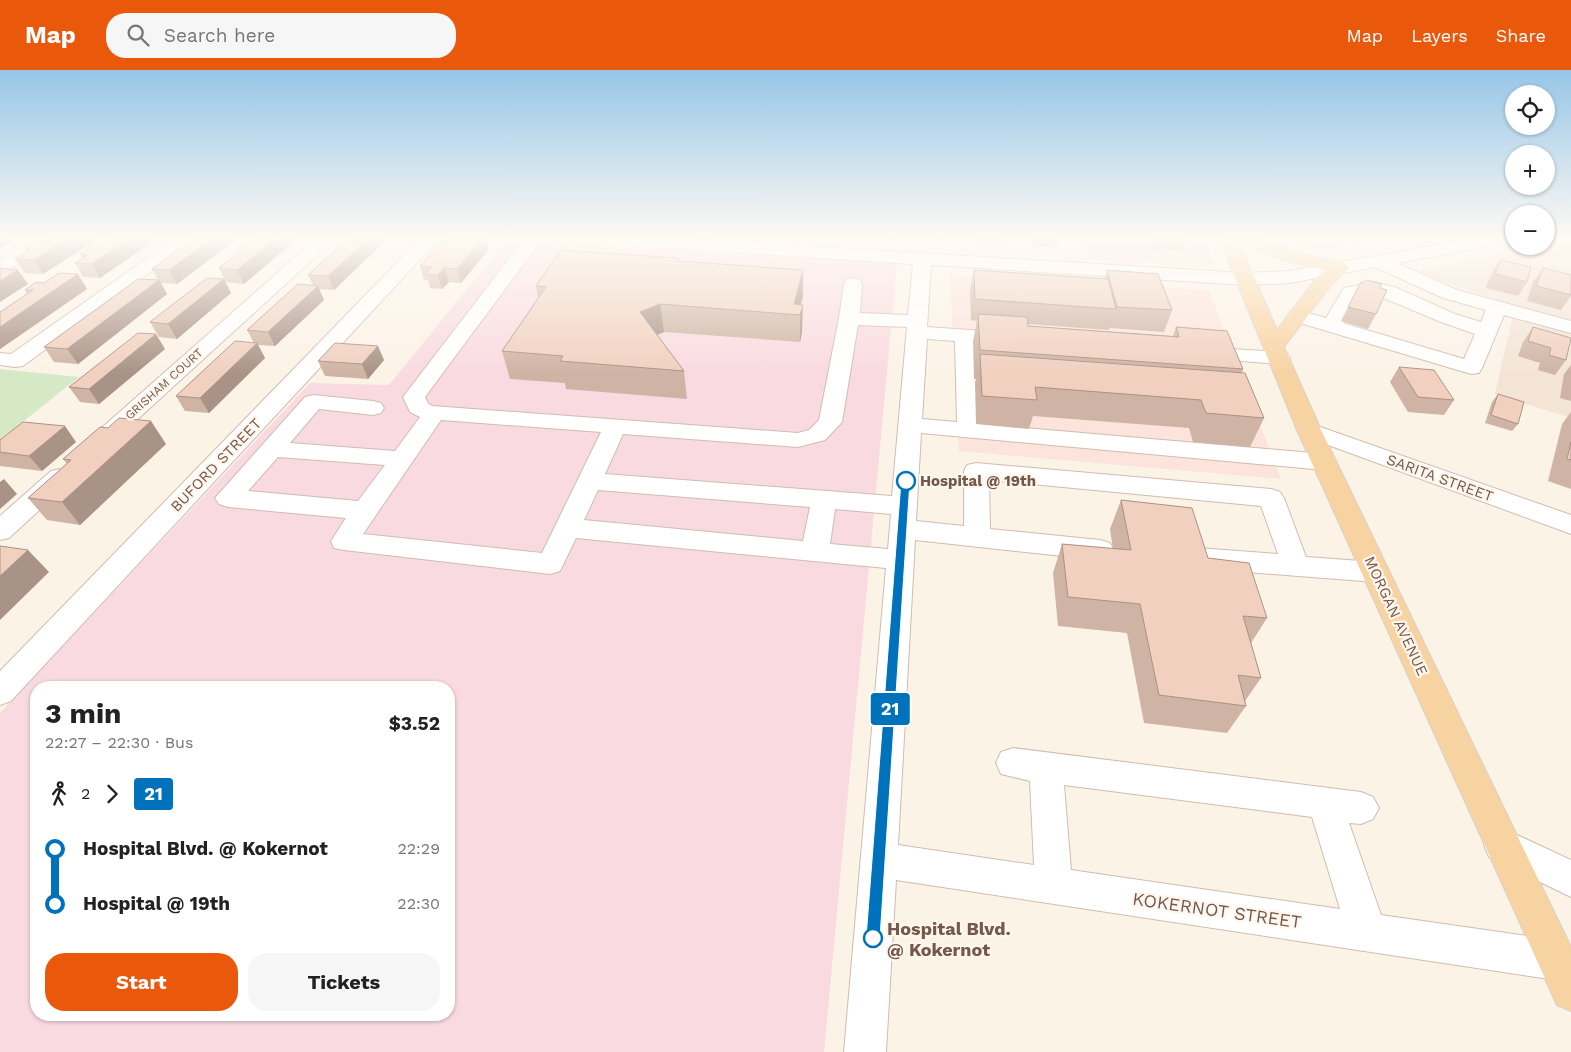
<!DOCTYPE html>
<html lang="en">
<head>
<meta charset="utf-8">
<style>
	body { margin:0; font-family:"Work Sans",sans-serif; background:#f6f6f6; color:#222; height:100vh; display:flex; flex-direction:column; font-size:19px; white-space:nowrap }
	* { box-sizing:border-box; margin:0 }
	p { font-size:16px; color:#767676 }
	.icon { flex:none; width:28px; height:28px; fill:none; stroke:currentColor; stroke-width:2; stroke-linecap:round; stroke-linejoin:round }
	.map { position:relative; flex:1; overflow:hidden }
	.drawer { position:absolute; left:30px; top:611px; width:425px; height:340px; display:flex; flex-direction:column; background:#fff; border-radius:20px; box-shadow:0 1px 4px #0004 }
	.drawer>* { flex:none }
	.badge { padding:0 10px; border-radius:4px; font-size:18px; line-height:32px }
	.fabs { position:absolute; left:1505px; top:15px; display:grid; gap:10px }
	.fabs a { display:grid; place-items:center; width:50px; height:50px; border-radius:50%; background:#fff; box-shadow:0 1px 4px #0004; font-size:25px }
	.map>.badge { position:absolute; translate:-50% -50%; box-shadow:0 0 0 2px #fff }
	.legs { display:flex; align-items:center; gap:8px; height:55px; padding:0 15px; font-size:16px }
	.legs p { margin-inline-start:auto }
	.headline { display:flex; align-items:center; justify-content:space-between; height:85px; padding:0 15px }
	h1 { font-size:28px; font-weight:700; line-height:38px }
	.action { display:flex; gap:10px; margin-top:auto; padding:10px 15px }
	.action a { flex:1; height:58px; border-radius:20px; background:#ea580c; color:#fff; font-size:20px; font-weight:700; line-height:58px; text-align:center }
	.action a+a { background:#f6f6f6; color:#222 }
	ul { padding:0 15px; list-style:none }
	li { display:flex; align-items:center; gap:18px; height:55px; font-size:19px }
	li i { display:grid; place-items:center; width:8px; height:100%; margin:0 6px; background:currentColor }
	li i::after { content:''; width:12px; height:12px; margin:-6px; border:4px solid; border-radius:50%; background:#fff }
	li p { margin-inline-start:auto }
	li:first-child i { background:linear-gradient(#0000 50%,currentColor 0) }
	li:last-child i { background:linear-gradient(currentColor 50%,#0000 0) }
	header { display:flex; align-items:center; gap:30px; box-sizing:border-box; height:70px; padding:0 25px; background:#ea580c; color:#fff }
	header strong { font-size:24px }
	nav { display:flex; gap:28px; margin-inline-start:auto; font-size:18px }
	.search { width:350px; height:45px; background:#f6f6f6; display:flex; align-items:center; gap:12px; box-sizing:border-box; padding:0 18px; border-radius:20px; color:#767676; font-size:19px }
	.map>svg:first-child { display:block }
	.residential { fill:#f3e4d6 }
	.commercial { fill:#fce3db }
	.medical { fill:#f9dae0; fill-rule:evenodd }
	.green { fill:#d6e9c6 }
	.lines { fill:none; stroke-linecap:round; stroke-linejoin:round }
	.minor-casing { stroke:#d0bcb0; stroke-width:2 }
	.major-casing { stroke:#d8d0cd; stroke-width:2 }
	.minor { fill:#fff; fill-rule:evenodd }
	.major { fill:#f8d3a2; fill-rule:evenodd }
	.wall { fill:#cfb3a4 }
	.shaded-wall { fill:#a99286 }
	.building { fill:#f1d0bf; stroke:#a99286 }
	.line-1 { fill:#0072bc; stroke:#fff }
	.stop-1-dot { fill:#fff; stroke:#0072bc; stroke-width:2.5 }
	.labels { text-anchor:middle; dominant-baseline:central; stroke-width:4.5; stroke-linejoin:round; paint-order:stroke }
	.far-street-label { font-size:12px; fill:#75584c; stroke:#fff7ed }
	.street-label { font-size:15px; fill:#75584c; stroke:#fff7ed }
	.stop-label { font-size:15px; font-weight:bold; fill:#75584c; stroke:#fff7ed; text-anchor:start }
	.near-street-label { font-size:18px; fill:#75584c; stroke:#fff7ed }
	.near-stop-label { font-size:18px; font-weight:bold; fill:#75584c; stroke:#fff7ed; text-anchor:start }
</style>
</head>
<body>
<header>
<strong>Map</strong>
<div class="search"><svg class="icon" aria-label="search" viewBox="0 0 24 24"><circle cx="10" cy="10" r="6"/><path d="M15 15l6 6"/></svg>Search here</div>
<nav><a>Map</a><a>Layers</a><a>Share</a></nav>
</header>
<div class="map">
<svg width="1571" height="982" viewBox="0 0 1571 982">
	<rect width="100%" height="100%" fill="#fcf3e7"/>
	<path class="residential" d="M 1571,174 L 1571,348 L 1495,324 L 1515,236 L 1436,209 L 1420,200 L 1517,180 Z"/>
	<path class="commercial" d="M 1082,168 L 1206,168 L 1214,194 L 1205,197 L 1089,189 Z
		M 1286,168 L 1383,168 L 1334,178 L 1301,178 Z
		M 950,205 L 1209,220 L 1281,409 L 959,381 Z"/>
	<path class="medical" d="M 506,171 L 897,194 L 824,982 L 0,982 L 0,643 L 310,313 L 389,315 ZM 36,618 L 449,618 L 449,945 L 36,945 Z"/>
	<path class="green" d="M 0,299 L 79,307 L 0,370 Z"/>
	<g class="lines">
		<defs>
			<path id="minor" d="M 36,168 L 57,168 L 54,172 L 6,202 L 0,204 L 0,190 Z
				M 176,168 L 196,168 L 23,296 L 15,297 L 0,295 L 0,283 L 11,284 Z
				M 317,168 L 336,168 L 105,379 L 97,381 L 89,379 L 85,374 L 89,369 Z
				M 421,168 L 440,168 L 11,631 L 0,635 L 0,601 Z
				M 525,168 L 543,168 L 425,327 L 428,333 L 432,336 L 798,363 L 809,360 L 819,350 L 839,248 L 844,214 L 846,210 L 853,208 L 860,210 L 862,214 L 860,243 L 908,245 L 913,194 L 587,173 L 581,172 L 578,168 L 670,168 L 1245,203 L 1290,201 L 1479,168 L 1514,168 L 1514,172 L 1508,173 L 1397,193 L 1457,220 L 1571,251 L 1571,263 L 1504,245 L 1482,298 L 1479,303 L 1471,304 L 1290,250 L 1287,246 L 1290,242 L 1297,240 L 1326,248 L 1344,218 L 1374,212 L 1397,218 L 1455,244 L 1481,252 L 1486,240 L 1443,228 L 1375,197 L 1290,213 L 1245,215 L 931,195 L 927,257 L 1012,263 L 1019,265 L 1022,269 L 1019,273 L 1012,275 L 976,272 L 980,354 L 1324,384 L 1333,386 L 1336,392 L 1333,398 L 1324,400 L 921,363 L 916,451 L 964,456 L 964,401 L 967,395 L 976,393 L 1271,419 L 1280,422 L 1284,428 L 1306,487 L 1375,492 L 1385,495 L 1389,502 L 1385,509 L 1375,512 L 1184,497 L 1174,494 L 1170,487 L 1174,480 L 1184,477 L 1278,484 L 1261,436 L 989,410 L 990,459 L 1100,470 L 1110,473 L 1114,480 L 1110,487 L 1100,490 L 915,470 L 898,775 L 1034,795 L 1030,711 L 1001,704 L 996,693 L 1001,682 L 1013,678 L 1361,722 L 1373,727 L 1379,738 L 1373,749 L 1361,754 L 1349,753 L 1381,845 L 1556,870 L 1570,876 L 1570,904 L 1556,910 L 896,810 L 886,982 L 844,982 L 886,498 L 576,468 L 560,501 L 550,504 L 344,480 L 334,478 L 331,471 L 346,448 L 228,437 L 219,434 L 215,428 L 305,327 L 313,325 L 373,331 L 381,333 L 384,338 L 381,343 L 373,345 L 319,339 L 290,373 L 395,381 L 420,347 L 410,342 L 403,327 ZM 1374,224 L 1441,252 L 1475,264 L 1464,289 L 1343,253 L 1358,227 ZM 858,255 L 907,257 L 892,426 L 605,404 L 623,364 L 798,377 L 825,370 L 842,352 ZM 927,269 L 955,271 L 957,352 L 922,349 ZM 441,350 L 601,362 L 542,483 L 363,464 ZM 278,387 L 385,395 L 358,431 L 248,421 ZM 598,420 L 810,437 L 803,471 L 584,450 ZM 835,439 L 891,444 L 888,479 L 830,474 ZM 1064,715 L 1312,747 L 1340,839 L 1071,800 Z
				M 1297,168 L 1320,168 L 1317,172 L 1311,173 L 1300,172 Z
				M 1200,277 L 1279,282 L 1286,284 L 1290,288 L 1286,292 L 1279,294 L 1193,287 L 1189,283 L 1193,279 Z
				M 1309,353 L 1571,445 L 1571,464 L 1301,365 L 1297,360 L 1301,355 Z
				M 60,399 L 69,401 L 72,407 L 69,413 L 9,468 L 0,470 L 0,446 L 51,401 Z
				M 1502,758 L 1571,790 L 1571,827 L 1489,787 L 1484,775 L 1489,763 Z"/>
			<path id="major" d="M 1219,168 L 1258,168 L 1299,183 L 1346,194 L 1349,198 L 1332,214 L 1284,277 L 1321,360 L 1571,877 L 1571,941 L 1557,935 L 1297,360 ZM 1239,173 L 1287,191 L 1326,200 L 1318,206 L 1277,260 Z"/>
		</defs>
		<use href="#minor" class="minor-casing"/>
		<use href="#major" class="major-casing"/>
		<use href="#minor" class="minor"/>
		<use href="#major" class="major"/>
	</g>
	<path class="wall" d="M 49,168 L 99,168 L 43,204 L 25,203 L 15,189 L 27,182 L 25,179 L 43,172 Z
		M 112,168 L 158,168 L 100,208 L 83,207 L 75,193 L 82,188 L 80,184 L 99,176 Z
		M 194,168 L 238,168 L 177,214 L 161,213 L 167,224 L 78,294 L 54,292 L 44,277 L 158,210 L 152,199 Z
		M 257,168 L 298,168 L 244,214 L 226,212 L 219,198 Z
		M 349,168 L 381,168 L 383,173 L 334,220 L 319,219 L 324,230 L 275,276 L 258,275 L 265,288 L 209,343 L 185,341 L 176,326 L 254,273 L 247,260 L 313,215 L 308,205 Z
		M 446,168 L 486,168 L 489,179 L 461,213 L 449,212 L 442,219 L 430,218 L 428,210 L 424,210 L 420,196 Z
		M 875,168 L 899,168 L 899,170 L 875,169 Z
		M 927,168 L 951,168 L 951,170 L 927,169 Z
		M 977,168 L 1005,168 L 1004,174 L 978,173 Z
		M 1031,168 L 1058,168 L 1056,177 L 1033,176 Z
		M 1150,168 L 1187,168 L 1183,181 L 1155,179 Z
		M 1500,190 L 1527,212 L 1518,226 L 1486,218 L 1491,204 Z
		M 679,191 L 803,227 L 801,234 L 802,262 L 800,272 L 664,262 L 657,265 L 684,301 L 687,329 L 566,319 L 565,313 L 510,309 L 502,281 L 538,228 L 536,216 Z
		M 1543,198 L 1571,205 L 1571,226 L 1561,240 L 1527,231 L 1533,212 Z
		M 974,200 L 1104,209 L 1107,200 L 1172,240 L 1164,262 L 1111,258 L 1110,257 L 1109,260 L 1028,254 L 1028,256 L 1173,266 L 1176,257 L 1243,299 L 1242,303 L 1264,348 L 1250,377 L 1193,372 L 1189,358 L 1033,346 L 1029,359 L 976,354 L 975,312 L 976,309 L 974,309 L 973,271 L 977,251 L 971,250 L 970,221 Z
		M 224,209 L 231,223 L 177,269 L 159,267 L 150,252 Z
		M 1361,212 L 1376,244 L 1368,259 L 1341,251 Z
		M 87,219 L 0,279 L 0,242 L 27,224 L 25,220 Z
		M 1533,257 L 1566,290 L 1555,305 L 1538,300 L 1540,293 L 1518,286 L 1523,272 Z
		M 165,279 L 99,334 L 80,332 L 69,317 Z
		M 384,290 L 368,309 L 325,306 L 318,291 Z
		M 1571,295 L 1571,331 L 1560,328 L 1564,304 Z
		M 1399,297 L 1454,330 L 1444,345 L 1408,342 L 1390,312 Z
		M 1498,324 L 1518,354 L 1512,361 L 1485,353 L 1492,332 Z
		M 1571,342 L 1571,419 L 1548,411 L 1562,354 Z
		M 0,370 L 76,372 L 42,401 L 0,396 Z
		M 166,374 L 80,455 L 47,450 L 28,428 L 67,394 L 63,389 Z
		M 1121,430 L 1208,488 L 1267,548 L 1251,573 L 1261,608 L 1245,631 L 1246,636 L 1227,663 L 1144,653 L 1127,563 L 1058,556 L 1053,503 L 1062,474 L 1113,479 L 1110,459 Z"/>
	<path class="shaded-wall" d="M 0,168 L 18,168 L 0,179 Z
		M 69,168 L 99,168 L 43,204 L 34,190 Z
		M 131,168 L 158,168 L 100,208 L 92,194 Z
		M 213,168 L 238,168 L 177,214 L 169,200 Z
		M 276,168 L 298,168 L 244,214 L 237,200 Z
		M 369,168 L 381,168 L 383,173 L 334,220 L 328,206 Z
		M 483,168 L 486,168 L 489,179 L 461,213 L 457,199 Z
		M 444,198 L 449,212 L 442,219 L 438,205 Z
		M 18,200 L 28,214 L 0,232 L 0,211 Z
		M 803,200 L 803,227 L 798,245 L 794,234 Z
		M 78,204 L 87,219 L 0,279 L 0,257 Z
		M 224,209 L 231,223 L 177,269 L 168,254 Z
		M 159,210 L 167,224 L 78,294 L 67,279 Z
		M 318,216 L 324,230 L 275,276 L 268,262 Z
		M 660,234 L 664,262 L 644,270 L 640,242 Z
		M 803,235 L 802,262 L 800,272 L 800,245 Z
		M 156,264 L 165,279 L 99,334 L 89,319 Z
		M 257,273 L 265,288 L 209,343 L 200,328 Z
		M 378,276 L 384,290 L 368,309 L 362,294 Z
		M 151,351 L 166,374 L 80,455 L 62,432 Z
		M 65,356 L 76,372 L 42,401 L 29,386 Z
		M 4,409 L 17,424 L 0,439 L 0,412 Z
		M 28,480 L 49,502 L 0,550 L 0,506 Z"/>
	<path class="building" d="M 49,168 L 69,168 L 34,190 L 15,189 L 31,179 L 25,179 L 37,171 L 43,172 Z
		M 112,168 L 131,168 L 92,194 L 75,193 L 87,185 L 80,184 L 92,176 L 99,176 Z
		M 194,168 L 213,168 L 169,200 L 152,199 Z
		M 257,168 L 276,168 L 237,200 L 219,198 Z
		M 349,168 L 369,168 L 328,206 L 308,205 Z
		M 446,168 L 483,168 L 457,199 L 444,198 L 438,205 L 426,204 L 432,197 L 420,196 Z
		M 561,180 L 678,188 L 677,191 L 803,200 L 794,234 L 803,235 L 800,245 L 660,234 L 640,242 L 684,301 L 560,291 L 563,286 L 502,281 L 546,217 L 536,216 Z
		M 1500,190 L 1531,197 L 1527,212 L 1495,204 Z
		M 0,198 L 18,200 L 0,211 Z
		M 1543,198 L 1571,205 L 1571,225 L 1536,216 Z
		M 974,200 L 1108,209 L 1116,239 L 975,229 Z
		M 1107,200 L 1158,204 L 1172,240 L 1117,237 Z
		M 59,203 L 78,204 L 0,257 L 0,242 L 33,220 L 25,220 L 36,212 L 44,213 Z
		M 207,208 L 224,209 L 168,254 L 150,252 Z
		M 138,209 L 159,210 L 67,279 L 44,277 Z
		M 1366,210 L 1382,214 L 1380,218 L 1387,220 L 1376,244 L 1348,237 L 1361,212 L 1364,213 Z
		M 298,214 L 318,216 L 268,262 L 247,260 Z
		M 978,244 L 1027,247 L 1028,256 L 1179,267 L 1176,257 L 1227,261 L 1243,299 L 980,280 Z
		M 1533,257 L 1571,268 L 1566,290 L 1549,285 L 1551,278 L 1528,271 Z
		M 138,263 L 156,264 L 89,319 L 69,317 Z
		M 235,271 L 257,273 L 200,328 L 176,326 Z
		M 335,273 L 378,276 L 362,294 L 318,291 Z
		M 980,284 L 1245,303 L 1264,348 L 1206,343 L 1201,330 L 1035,317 L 1037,330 L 982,326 Z
		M 1399,297 L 1434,300 L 1454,330 L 1418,327 Z
		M 1498,324 L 1524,332 L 1518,354 L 1491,345 Z
		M 119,348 L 151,351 L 62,432 L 28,428 L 71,390 L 63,389 L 100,357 L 108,358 Z
		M 23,352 L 65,356 L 29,386 L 0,382 L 0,370 Z
		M 1571,372 L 1571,390 L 1567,389 Z
		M 1121,430 L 1192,438 L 1208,488 L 1249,493 L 1267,548 L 1243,546 L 1261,608 L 1238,605 L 1246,636 L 1159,625 L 1140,534 L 1068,527 L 1062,474 L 1131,480 Z
		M 0,476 L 28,480 L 0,506 Z"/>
	<linearGradient id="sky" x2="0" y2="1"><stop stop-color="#96c6e7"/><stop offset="0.55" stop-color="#fefaf4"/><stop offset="1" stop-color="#fefaf4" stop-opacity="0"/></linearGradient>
	<rect width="1571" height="305" fill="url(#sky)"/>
	<path class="line-1" d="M 906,408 L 910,411 L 880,868 L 878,873 L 873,875 L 868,873 L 866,868 L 901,411 Z"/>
	<g class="stop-1-dot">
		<circle cx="906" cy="411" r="9"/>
		<circle cx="873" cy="868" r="9"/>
	</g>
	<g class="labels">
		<g class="far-street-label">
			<text transform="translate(164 314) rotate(-42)">GRISHAM COURT</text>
		</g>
		<g class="street-label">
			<text transform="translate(216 395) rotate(-46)">BUFORD STREET</text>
			<text transform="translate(1440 408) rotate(20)">SARITA STREET</text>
			<text transform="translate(1396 546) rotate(65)">MORGAN AVENUE</text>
		</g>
		<g class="stop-label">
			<text x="920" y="411">Hospital @ 19th</text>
		</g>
		<g class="near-street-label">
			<text transform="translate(1217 840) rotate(8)">KOKERNOT STREET</text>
		</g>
		<g class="near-stop-label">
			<text x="887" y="858">Hospital Blvd.<tspan x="887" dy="21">@ Kokernot</tspan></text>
		</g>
	</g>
</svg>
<div class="fabs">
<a><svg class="icon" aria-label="locate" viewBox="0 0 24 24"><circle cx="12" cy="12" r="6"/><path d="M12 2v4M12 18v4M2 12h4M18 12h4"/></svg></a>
<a>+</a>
<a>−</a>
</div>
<b class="badge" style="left:890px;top:639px;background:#0072bc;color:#fff">21</b>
<section class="drawer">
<div class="headline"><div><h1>3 min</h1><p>22:27 – 22:30 · Bus</p></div><b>$3.52</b></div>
<div class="legs"><svg class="icon" aria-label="walk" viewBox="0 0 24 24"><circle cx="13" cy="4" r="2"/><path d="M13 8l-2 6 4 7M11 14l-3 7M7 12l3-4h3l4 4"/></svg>2<svg class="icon" aria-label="forward" viewBox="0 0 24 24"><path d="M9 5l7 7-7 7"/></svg><b class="badge" style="background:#0072bc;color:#fff">21</b></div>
<ul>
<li><i style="color:#0072bc"></i><b>Hospital Blvd. @ Kokernot</b><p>22:29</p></li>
<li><i style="color:#0072bc"></i><b>Hospital @ 19th</b><p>22:30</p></li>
</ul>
<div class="action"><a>Start</a><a>Tickets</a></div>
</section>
</div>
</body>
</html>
